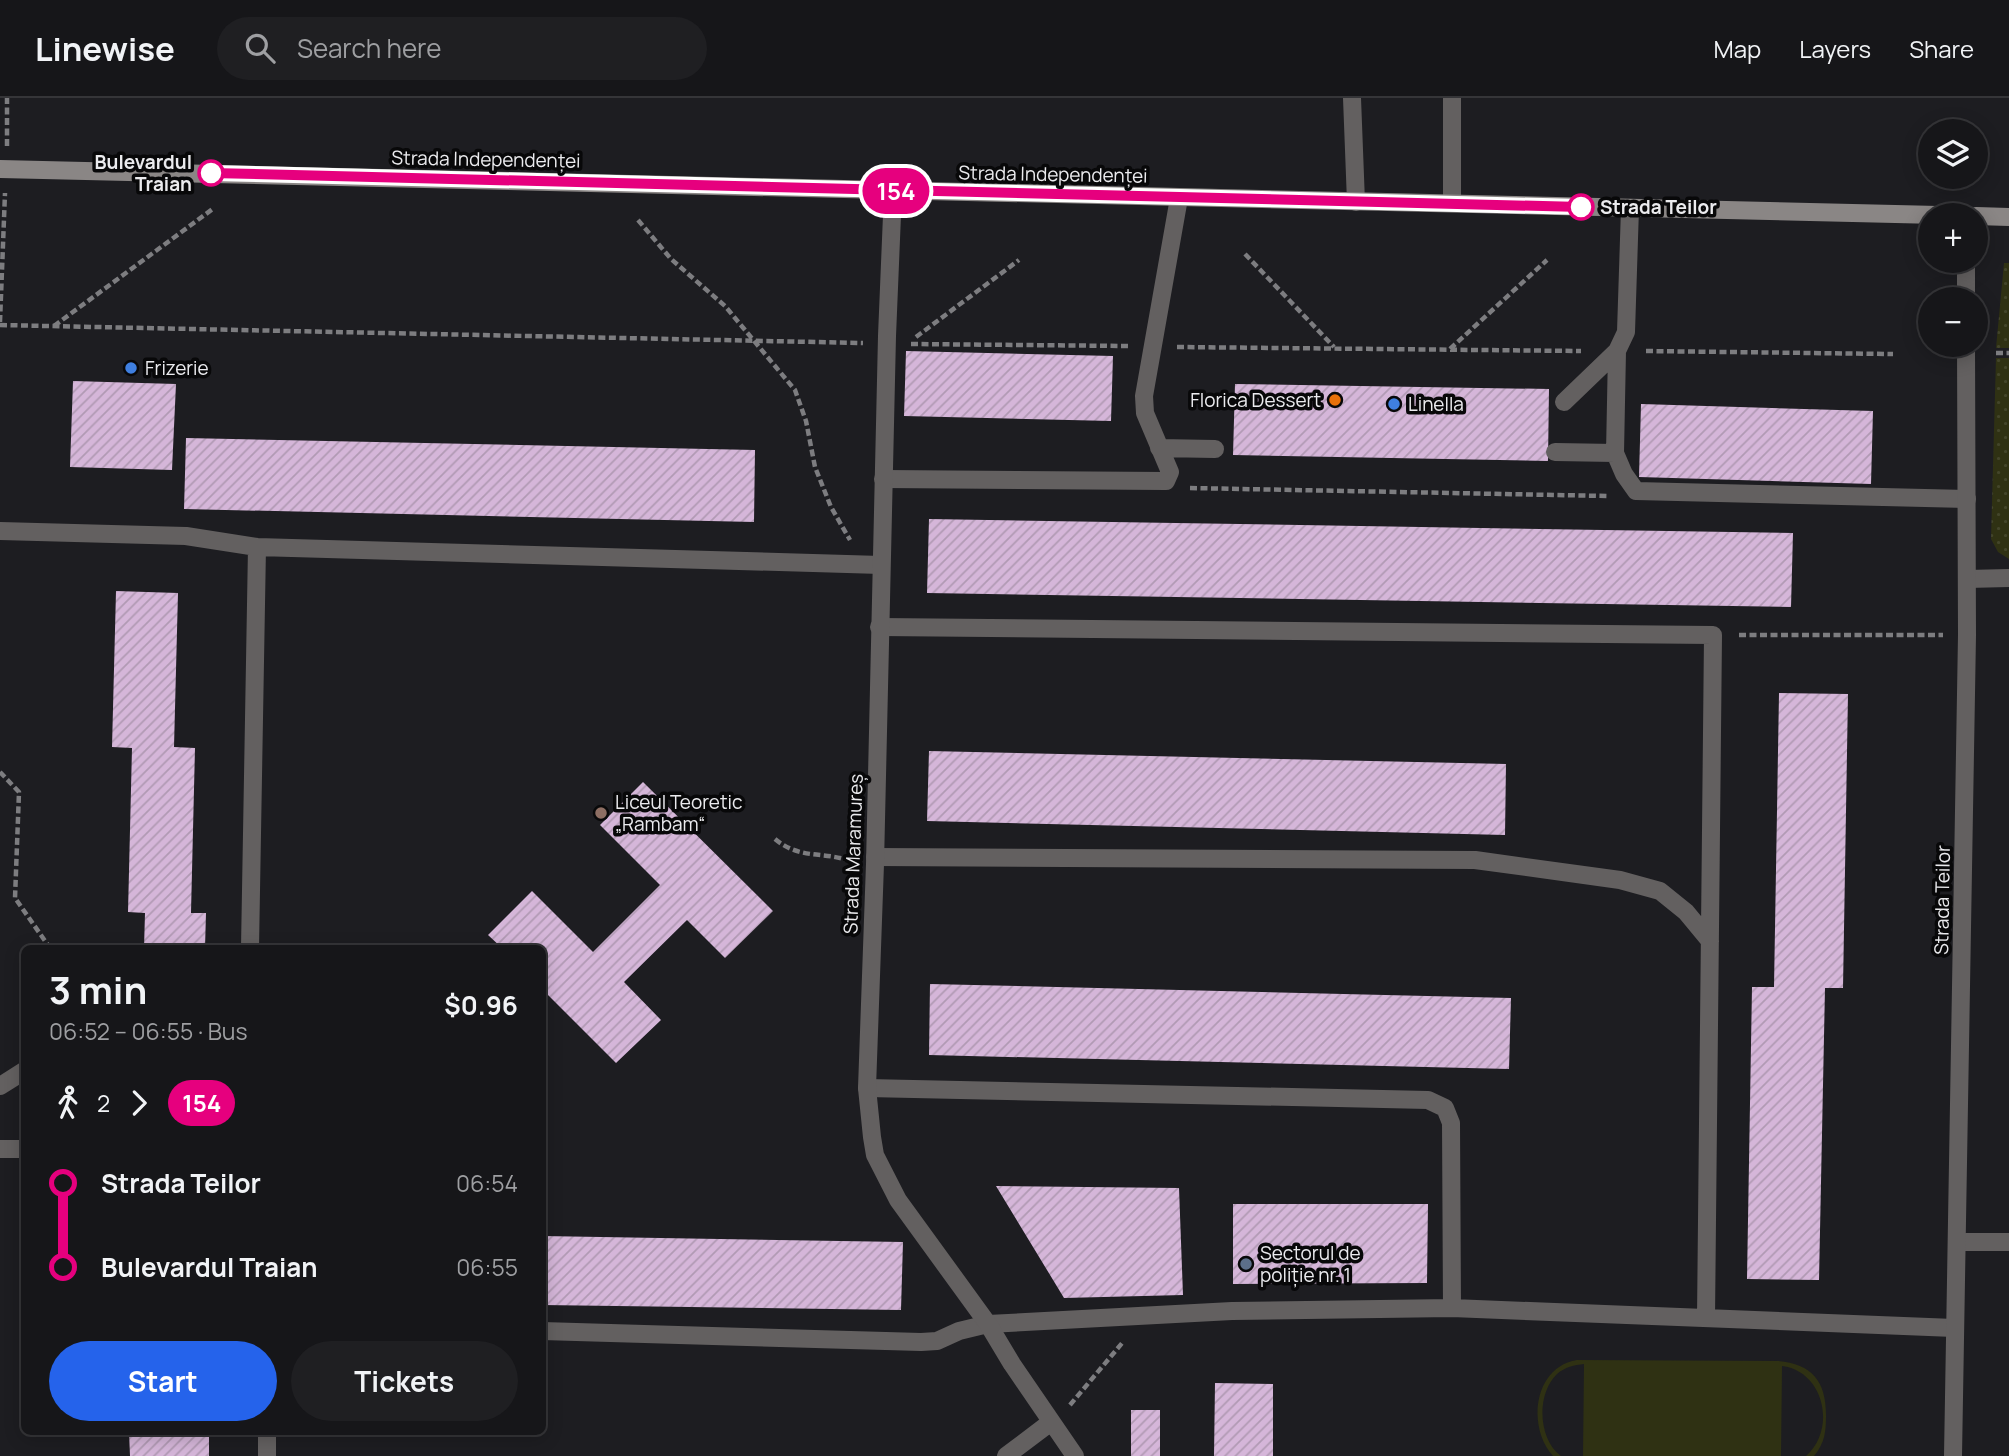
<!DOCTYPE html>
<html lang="en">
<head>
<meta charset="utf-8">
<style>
	body { margin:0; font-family:Manrope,sans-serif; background:#1f1f22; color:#f1f3f6; height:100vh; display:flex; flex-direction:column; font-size:26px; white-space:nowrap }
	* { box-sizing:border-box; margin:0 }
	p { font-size:23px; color:#9e9fa2 }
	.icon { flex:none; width:38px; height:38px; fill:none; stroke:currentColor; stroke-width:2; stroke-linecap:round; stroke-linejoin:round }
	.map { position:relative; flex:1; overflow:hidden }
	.sheet { position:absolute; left:21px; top:847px; width:525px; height:490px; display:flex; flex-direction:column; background:#161619; border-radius:10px; box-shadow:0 4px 18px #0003,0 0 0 2px #353538 }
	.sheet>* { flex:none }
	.badge { padding:0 14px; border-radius:23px; font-size:24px; line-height:46px }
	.fabs { position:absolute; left:1918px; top:21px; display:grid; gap:14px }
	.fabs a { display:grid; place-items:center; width:70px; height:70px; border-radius:50%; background:#161619; box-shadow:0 4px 18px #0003,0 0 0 2px #353538; font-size:35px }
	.map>.badge { position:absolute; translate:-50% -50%; box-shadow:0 0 0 4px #fff }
	.legs { display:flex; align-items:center; gap:10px; height:77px; padding:0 28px; font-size:23px }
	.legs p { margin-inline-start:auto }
	.summary { display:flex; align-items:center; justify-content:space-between; height:119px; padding:0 28px }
	h1 { font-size:38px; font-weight:700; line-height:52px }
	.button { display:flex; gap:14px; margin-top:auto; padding:14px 28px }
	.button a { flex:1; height:80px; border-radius:42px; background:#2563eb; color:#fff; font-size:28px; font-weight:700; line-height:80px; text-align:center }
	.button a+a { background:#1f1f22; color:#f1f3f6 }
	ul { padding:0 28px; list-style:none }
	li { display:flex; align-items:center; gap:24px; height:84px; font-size:26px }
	li i { display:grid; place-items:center; width:10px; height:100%; margin:0 9px; background:currentColor }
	li i::after { content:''; width:18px; height:18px; margin:-9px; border:5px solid; border-radius:50%; background:#161619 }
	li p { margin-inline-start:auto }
	li:first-child i { background:linear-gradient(#0000 50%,currentColor 0) }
	li:last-child i { background:linear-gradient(currentColor 50%,#0000 0) }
	header { display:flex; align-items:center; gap:42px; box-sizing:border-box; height:98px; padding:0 35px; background:#161619; border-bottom:2px solid #353538 }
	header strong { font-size:33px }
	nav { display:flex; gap:38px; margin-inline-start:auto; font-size:24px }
	.search { width:490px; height:63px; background:#1f1f22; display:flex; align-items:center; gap:18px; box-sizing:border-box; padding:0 24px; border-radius:38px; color:#9e9fa2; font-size:26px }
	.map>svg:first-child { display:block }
	.grass { fill:url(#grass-dots) }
	.pitch { fill:#2f3113 }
	.building { fill:url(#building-hatch) }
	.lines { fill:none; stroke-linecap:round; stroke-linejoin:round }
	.path { stroke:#7d7d80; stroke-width:4.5; stroke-dasharray:7 3.5; stroke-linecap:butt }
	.lane { stroke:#636060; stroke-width:18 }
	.street { stroke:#636060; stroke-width:18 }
	.secondary { stroke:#8a8685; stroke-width:18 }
	.line-1-casing { stroke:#fff; stroke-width:16 }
	.line-1 { stroke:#e6007e; stroke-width:10 }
	.stop-1-dot { fill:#fff; stroke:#e6007e; stroke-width:3.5 }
	.shop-dot { fill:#3f7fe0; stroke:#080809; stroke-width:2.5 }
	.food-dot { fill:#e8710a; stroke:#080809; stroke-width:2.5 }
	.education-dot { fill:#8d6e63; stroke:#080809; stroke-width:2.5 }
	.service-dot { fill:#5c6f8a; stroke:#080809; stroke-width:2.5 }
	.labels { text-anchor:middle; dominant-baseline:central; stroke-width:7; stroke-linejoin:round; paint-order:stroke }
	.street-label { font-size:19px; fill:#ebebee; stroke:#080809 }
	.stop-label { font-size:19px; font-weight:bold; fill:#ebebee; stroke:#080809; text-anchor:end }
	.poi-label { font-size:19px; fill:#ebebee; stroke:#080809; text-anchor:start }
</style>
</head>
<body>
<header>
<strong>Linewise</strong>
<div class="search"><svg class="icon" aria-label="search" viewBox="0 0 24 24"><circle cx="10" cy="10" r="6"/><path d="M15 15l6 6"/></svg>Search here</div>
<nav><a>Map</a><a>Layers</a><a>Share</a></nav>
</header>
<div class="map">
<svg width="2009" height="1358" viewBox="0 0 2009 1358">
	<defs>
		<pattern id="grass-dots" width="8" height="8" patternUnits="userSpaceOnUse" patternTransform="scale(1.75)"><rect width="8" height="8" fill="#2f3113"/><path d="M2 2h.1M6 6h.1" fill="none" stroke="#43452a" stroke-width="1.8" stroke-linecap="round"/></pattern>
		<pattern id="building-hatch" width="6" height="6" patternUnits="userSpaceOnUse" patternTransform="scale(1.75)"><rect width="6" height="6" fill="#d5b6d9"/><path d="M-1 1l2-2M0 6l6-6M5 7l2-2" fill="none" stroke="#b19ab4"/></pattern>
	</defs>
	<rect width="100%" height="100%" fill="#1d1d21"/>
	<path class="grass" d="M 2004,165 L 2009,165 L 2009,250 L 1996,250 Z
		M 1996,260 L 2009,260 L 2009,461 L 1998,454 L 1991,441 Z"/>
	<path class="pitch" d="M 1577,1262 L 1778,1263 C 1812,1266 1826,1283 1826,1317 C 1826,1333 1825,1345 1814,1358 L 1806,1358 C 1837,1331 1824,1273 1782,1268 L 1781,1358 L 1583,1358 L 1584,1266 C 1574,1267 1565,1269 1557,1276 C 1536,1296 1538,1341 1561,1358 L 1553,1358 C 1527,1330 1533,1269 1577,1262 Z"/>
	<path class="building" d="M 906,253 L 1113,258 L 1111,323 L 904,318 Z
		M 73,283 L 176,286 L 172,372 L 70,369 Z
		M 1235,286 L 1549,291 L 1548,363 L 1233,357 Z
		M 1641,306 L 1873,313 L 1871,386 L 1639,379 Z
		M 186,340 L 755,352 L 754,424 L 184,411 Z
		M 929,421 L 1793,435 L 1791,509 L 927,495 Z
		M 116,493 L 178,495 L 174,649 L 195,650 L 191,815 L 206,815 L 205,850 L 144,850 L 145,815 L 128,814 L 132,650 L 112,649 Z
		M 1779,595 L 1848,596 L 1843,890 L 1825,890 L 1819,1182 L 1747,1181 L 1752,889 L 1774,889 Z
		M 929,653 L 1506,666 L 1505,737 L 927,723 Z
		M 643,684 L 773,813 L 725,860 L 687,822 L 624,884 L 661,922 L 616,965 L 542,891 L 542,850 L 502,850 L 488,837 L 532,793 L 593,854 L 660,787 L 600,727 Z
		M 930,886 L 1511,900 L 1509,971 L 929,957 Z
		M 996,1088 L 1179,1090 L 1183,1197 L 1064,1200 Z
		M 1233,1106 L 1428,1106 L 1427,1185 L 1233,1186 Z
		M 542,1138 L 903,1144 L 901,1212 L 542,1207 Z
		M 1215,1285 L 1273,1286 L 1273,1358 L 1214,1358 Z
		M 1131,1312 L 1160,1312 L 1160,1358 L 1131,1358 Z
		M 129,1334 L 209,1334 L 209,1358 L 130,1358 Z"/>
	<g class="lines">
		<path class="path" d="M 7,48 L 7,0
			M 638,122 L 671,161 L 725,208 L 795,292 L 806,323 L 815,369 L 831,409 L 850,442
			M 1245,156 L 1334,249
			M 0,224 L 5,95
			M 0,227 L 863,245
			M 54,228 L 214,110
			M 916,239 L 1019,162
			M 911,246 L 1129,248
			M 1177,249 L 1581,253
			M 1450,251 L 1547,162
			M 1646,253 L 1893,256
			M 1996,255 L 2009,255
			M 1190,390 L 1608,398
			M 1739,537 L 1943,537
			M 0,674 L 19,694 L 15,800 L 50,850
			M 775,741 C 800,762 823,753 850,763
			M 1070,1307 L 1123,1244"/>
		<path class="lane" d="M 1352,0 L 1356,104
			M 1452,105 L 1452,0
			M 1564,304 L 1617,253
			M 1159,350 L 1215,351
			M 1555,354 L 1615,355 L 1617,253 L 1626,234 L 1630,110
			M 1615,355 L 1624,376 L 1636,393 L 1967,401
			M 883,381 L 1166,383 L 1170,374 L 1145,315 L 1144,298 L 1179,100
			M 0,433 L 186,438 L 257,449 L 881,467
			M 1967,481 L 2009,480
			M 879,529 L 1713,537 L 1706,1220
			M 875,759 L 1475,762 L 1620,782 L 1660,793 L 1686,814 L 1710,843
			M 250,850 L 257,449
			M 0,988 L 24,973
			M 867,990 L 1428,1002 L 1445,1010 L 1451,1025 L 1452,1210
			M 0,1051 L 24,1051
			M 1957,1144 L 2009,1144
			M 542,1233 L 921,1244 L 937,1243 L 959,1233 L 988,1226 L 1232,1213 L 1452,1210 L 1954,1230
			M 267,1358 L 267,1334"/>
		<path class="street" d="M 893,93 L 887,238 L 875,766 L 867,990 L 872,1039 L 875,1057 L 898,1102 L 988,1226 L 1012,1266 L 1075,1358
			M 1966,163 L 1966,201
			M 1006,1358 L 1051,1324
			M 1953,1358 L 1967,537 L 1966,247"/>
		<path class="secondary" d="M 0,71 L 1938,117
			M 1976,118 L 2009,119"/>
	</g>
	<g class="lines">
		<defs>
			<path id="line-1" d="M 211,75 L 1581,109"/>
		</defs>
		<use href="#line-1" class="line-1-casing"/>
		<use href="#line-1" class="line-1"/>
	</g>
	<g class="stop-1-dot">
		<circle cx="211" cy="75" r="12"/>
		<circle cx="1581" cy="109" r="12"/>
	</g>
	<g class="shop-dot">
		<circle cx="131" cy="270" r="7"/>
		<circle cx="1394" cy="306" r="7"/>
	</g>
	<circle class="food-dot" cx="1335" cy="302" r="7"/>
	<circle class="education-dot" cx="601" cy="715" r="7"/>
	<circle class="service-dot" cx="1246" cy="1166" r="7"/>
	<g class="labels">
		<g class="street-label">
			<text transform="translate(486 61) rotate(1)">Strada Independenței</text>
			<text transform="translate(1053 76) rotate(1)">Strada Independenței</text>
			<text transform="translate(853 756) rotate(-88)">Strada Maramureș</text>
			<text transform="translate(1942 802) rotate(-89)">Strada Teilor</text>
		</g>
		<g class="stop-label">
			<text x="192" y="64">Bulevardul<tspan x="192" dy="22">Traian</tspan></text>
			<text x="1600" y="109" text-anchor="start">Strada Teilor</text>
		</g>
		<g class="poi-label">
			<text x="145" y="270">Frizerie</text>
			<text x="1321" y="302" text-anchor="end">Florica Dessert</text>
			<text x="1408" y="306">Linella</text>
			<text x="615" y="704">Liceul Teoretic<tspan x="615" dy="22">„Rambam“</tspan></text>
			<text x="1260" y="1155">Sectorul de<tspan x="1260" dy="22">poliție nr. 1</tspan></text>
		</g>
	</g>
</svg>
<div class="fabs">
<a><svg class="icon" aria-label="layers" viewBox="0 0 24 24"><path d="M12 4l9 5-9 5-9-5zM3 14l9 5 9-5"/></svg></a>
<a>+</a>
<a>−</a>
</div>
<b class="badge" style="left:896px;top:93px;background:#e6007e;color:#fff">154</b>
<section class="sheet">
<div class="summary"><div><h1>3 min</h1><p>06:52 – 06:55 · Bus</p></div><b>$0.96</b></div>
<div class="legs"><svg class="icon" aria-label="walk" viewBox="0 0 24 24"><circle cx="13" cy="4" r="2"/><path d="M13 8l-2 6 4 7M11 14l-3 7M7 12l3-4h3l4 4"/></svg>2<svg class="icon" aria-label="forward" viewBox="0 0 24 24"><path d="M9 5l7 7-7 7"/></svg><b class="badge" style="background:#e6007e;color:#fff">154</b></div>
<ul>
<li><i style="color:#e6007e"></i><b>Strada Teilor</b><p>06:54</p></li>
<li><i style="color:#e6007e"></i><b>Bulevardul Traian</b><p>06:55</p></li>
</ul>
<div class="button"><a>Start</a><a>Tickets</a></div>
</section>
</div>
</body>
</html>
